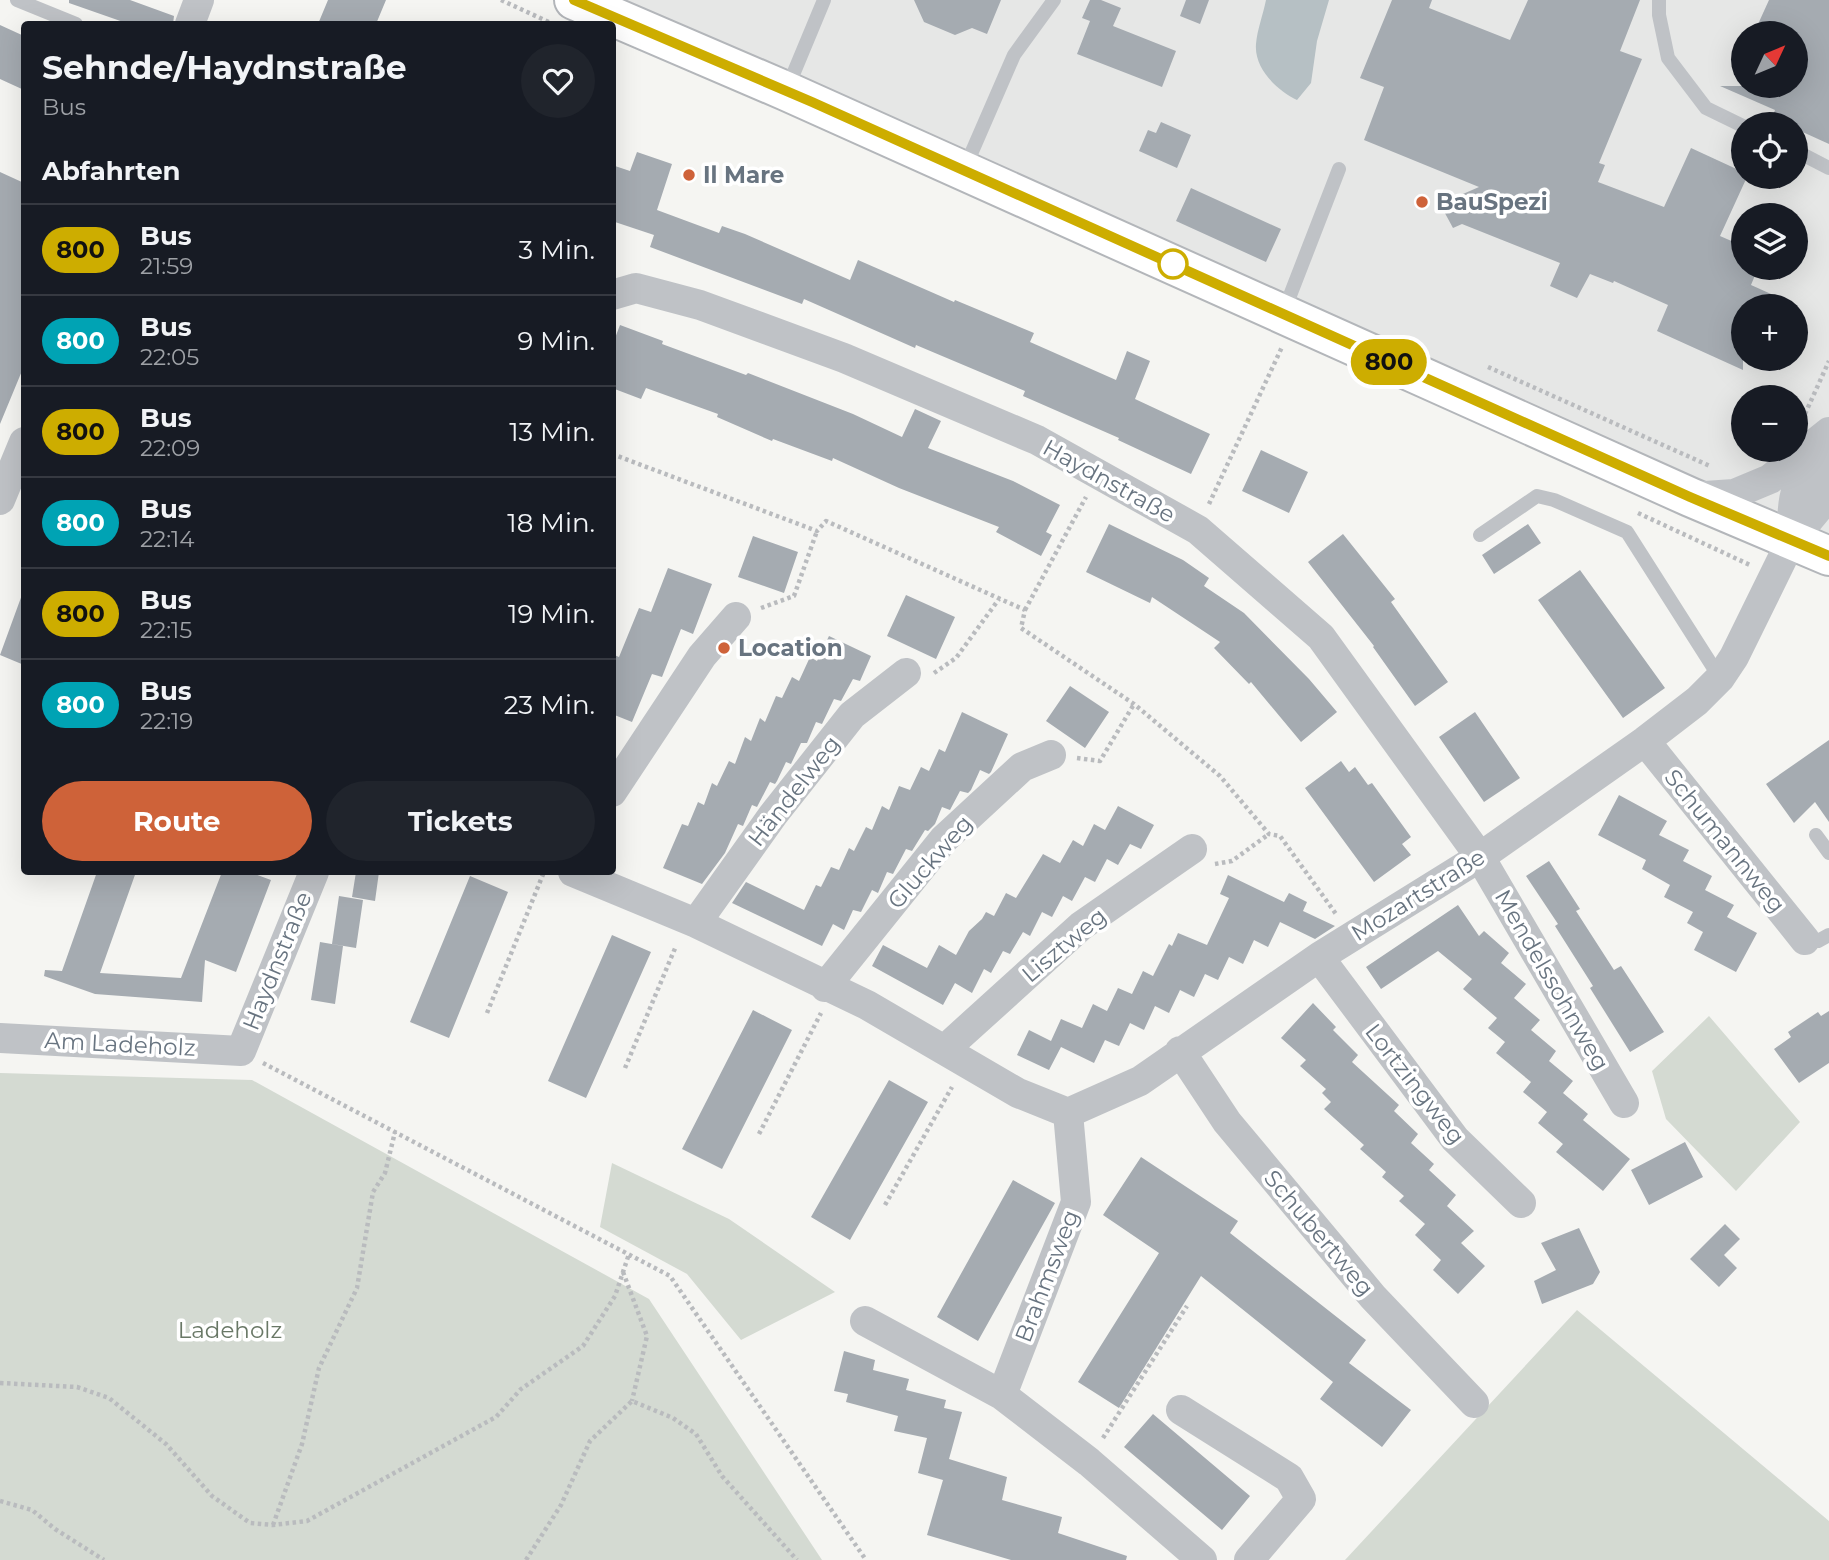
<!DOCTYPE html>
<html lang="de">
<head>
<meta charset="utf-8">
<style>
	body { margin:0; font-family:Montserrat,sans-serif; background:#20242c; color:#f1f3f6; height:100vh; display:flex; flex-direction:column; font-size:26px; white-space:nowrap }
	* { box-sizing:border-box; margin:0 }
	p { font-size:23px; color:#9ea1a6 }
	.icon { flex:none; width:38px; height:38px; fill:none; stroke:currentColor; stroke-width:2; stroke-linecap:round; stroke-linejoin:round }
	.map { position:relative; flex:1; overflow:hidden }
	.drawer { position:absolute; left:21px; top:21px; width:595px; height:854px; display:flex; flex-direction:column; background:#171b24; border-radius:7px; box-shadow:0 7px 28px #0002 }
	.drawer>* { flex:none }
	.badge { padding:0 14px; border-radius:23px; font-size:24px; line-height:46px }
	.needle { width:46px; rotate:46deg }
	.fabs { position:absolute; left:1731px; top:21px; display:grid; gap:14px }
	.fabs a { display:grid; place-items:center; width:77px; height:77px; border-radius:50%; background:#171b24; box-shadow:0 7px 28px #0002; font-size:35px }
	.map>.badge { position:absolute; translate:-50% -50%; box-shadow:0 0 0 4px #fff }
	h2 { padding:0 21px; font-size:26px; line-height:63px }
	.round { display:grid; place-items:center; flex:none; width:74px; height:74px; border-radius:37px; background:#20242c }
	.summary { display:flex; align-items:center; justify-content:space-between; height:119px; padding:0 21px }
	h1 { font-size:33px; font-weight:700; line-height:52px }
	.cta { display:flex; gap:14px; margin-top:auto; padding:14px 21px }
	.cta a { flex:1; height:80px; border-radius:42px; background:#ce6239; color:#fff; font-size:28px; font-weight:700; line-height:80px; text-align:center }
	.cta a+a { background:#20242c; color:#f1f3f6 }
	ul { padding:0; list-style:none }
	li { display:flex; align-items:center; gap:21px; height:91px; padding:0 21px; border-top:2px solid #363941 }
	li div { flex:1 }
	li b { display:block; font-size:26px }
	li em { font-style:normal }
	li .badge { min-width:77px; font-weight:700; text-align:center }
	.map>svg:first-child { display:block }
	.built { fill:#e6e7e6; fill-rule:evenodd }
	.green { fill:#d4dad2 }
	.water { fill:#b6c0c4 }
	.building { fill:#a5abb1 }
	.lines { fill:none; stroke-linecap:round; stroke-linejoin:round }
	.primary-casing { stroke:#b3b6ba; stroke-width:42 }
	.path { stroke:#b9bbbe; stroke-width:4.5; stroke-dasharray:3.5 3.5; stroke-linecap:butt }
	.service { stroke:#bfc2c6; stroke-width:14 }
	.minor { stroke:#bfc2c6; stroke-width:30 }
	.primary { stroke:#fff; stroke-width:38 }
	.line-casing { stroke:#fff; stroke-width:16 }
	.line { stroke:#cdad00; stroke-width:10 }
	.poi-dot { fill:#ce6239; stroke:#fff; stroke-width:2.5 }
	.stop-dot { fill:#fff; stroke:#cdad00; stroke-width:3.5 }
	.labels { text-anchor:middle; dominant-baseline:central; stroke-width:7; stroke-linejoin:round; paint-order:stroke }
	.poi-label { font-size:23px; font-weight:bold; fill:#687480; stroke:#fff; text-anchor:start }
	.street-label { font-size:23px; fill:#687480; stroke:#fff }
	.park-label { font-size:23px; fill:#697866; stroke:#fff }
</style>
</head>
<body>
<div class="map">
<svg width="1829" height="1560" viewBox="0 0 1829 1560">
	<rect width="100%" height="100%" fill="#f5f5f2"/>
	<path class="built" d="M 574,0 L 1829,0 L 1829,556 ZM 1743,33 L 1796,33 L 1796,86 L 1743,86 ZM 1743,124 L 1796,124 L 1796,177 L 1743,177 ZM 1743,215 L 1796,215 L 1796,268 L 1743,268 ZM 1743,306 L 1796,306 L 1796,359 L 1743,359 ZM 1743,397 L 1796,397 L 1796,450 L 1743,450 Z"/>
	<path class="green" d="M 1709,1016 L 1800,1122 L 1736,1191 L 1666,1119 L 1652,1071 Z
		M 0,1073 L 252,1080 L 649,1299 L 822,1560 L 0,1560 Z
		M 612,1163 L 729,1219 L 835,1292 L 741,1340 L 687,1274 L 600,1227 Z
		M 1577,1310 L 1829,1521 L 1829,1560 L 1345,1560 Z"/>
	<path class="water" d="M 1266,0 L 1329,0 L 1317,41 L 1311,83 L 1297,100 C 1277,90 1254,69 1256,44 C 1257,30 1263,15 1266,0 Z"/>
	<path class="building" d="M 69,0 L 130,0 L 174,16 L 173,24 L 129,24 L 69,3 Z
		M 328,0 L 386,0 L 376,24 L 318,24 Z
		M 914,0 L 1001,0 L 987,34 L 972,28 L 955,35 L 924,22 Z
		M 1090,0 L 1101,0 L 1121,8 L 1113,26 L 1176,51 L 1162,87 L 1077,54 L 1090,21 L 1082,18 Z
		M 1186,0 L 1209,0 L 1200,24 L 1180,16 Z
		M 1392,0 L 1432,0 L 1429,8 L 1510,40 L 1528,0 L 1640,0 L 1620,51 L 1642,59 L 1599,163 L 1605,165 L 1598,182 L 1664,207 L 1691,148 L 1743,172 L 1743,177 L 1747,177 L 1720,236 L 1743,246 L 1743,268 L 1758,268 L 1751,285 L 1798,306 L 1743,306 L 1743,370 L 1657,331 L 1668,305 L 1614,281 L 1613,283 L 1590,274 L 1577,298 L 1550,286 L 1560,263 L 1462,224 L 1453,228 L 1440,204 L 1479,187 L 1364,140 L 1384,87 L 1360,78 Z
		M 1769,0 L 1829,0 L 1829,144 L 1796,129 L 1796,124 L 1786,124 L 1772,118 L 1775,110 L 1720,86 L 1796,86 L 1796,33 L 1754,33 Z
		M 0,25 L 24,36 L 24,90 L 0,79 Z
		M 1161,122 L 1191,135 L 1177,168 L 1139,151 L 1148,130 L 1156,133 Z
		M 637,152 L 672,164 L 657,210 L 719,233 L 722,226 L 745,234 L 850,280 L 858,260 L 954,302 L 955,300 L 1034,333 L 1030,342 L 1116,380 L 1127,351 L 1150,361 L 1135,399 L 1210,434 L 1191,474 L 1118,440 L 1119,438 L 1023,396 L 1025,391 L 916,345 L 915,348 L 804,299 L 802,304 L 650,247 L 654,235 L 612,221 L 612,165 L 630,171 Z
		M 0,172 L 24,183 L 24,366 L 0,424 Z
		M 1191,188 L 1281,229 L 1266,262 L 1176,221 Z
		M 620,325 L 663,341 L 662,344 L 746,375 L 748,373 L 853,414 L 902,437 L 915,409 L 941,421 L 928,448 L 1013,481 L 1060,505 L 1046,532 L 1052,535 L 1041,556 L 996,532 L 999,527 L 899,488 L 833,458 L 832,461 L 773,439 L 772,441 L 717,417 L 718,414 L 646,388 L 641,399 L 612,388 L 612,346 Z
		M 1261,450 L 1308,472 L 1289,513 L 1242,491 Z
		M 1109,524 L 1183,560 L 1209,578 L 1204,586 L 1244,613 L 1309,679 L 1337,712 L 1301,742 L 1251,682 L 1249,684 L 1214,648 L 1220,642 L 1152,597 L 1150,603 L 1086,572 Z
		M 1528,524 L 1541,543 L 1494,574 L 1482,555 Z
		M 1343,534 L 1395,599 L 1391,602 L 1448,682 L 1415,706 L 1373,647 L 1374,646 L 1308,562 Z
		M 753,536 L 798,552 L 784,593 L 738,577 Z
		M 668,568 L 712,584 L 693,634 L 681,629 L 662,677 L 652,674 L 632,722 L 612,714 L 612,654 L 619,657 L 639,608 L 651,612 Z
		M 1580,570 L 1665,688 L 1623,718 L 1538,600 Z
		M 23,592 L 24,592 L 24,665 L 0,655 Z
		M 906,595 L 955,617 L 936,659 L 887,636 Z
		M 829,636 L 871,656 L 860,681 L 853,679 L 841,701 L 834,699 L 822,724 L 816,722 L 807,743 L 801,743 L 791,764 L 786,762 L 777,781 L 775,784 L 770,782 L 757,807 L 752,805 L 743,826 L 738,824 L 725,853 L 702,884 L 663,868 L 682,824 L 688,826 L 698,802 L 704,805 L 712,783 L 717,786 L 729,761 L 735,764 L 745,737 L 751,741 L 760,718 L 765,722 L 776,696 L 782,698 L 792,677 L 799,681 L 810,657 L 817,661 Z
		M 1070,686 L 1109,712 L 1085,748 L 1046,721 Z
		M 962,712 L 1008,734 L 991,772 L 989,774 L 980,770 L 971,790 L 968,793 L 960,791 L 950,810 L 942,807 L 935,824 L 928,831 L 925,830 L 912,851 L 906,849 L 893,874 L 887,872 L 878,893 L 872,890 L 861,912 L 853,910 L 844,930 L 833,924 L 822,946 L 732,903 L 746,882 L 804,910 L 816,885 L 821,887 L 831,867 L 839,870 L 849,848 L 854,851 L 866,827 L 872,830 L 882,806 L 889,810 L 899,786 L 910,790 L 921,767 L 929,771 L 939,749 L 945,752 Z
		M 1475,712 L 1520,778 L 1484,802 L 1439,737 Z
		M 1829,740 L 1829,822 L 1815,802 L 1794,823 L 1766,784 Z
		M 1341,761 L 1349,772 L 1355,767 L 1368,785 L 1372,783 L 1411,837 L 1402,844 L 1411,855 L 1374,882 L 1305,788 Z
		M 1619,795 L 1667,821 L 1659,835 L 1689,850 L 1683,861 L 1712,876 L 1705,890 L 1734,905 L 1727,917 L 1757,933 L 1736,972 L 1694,950 L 1703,932 L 1687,923 L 1693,912 L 1664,897 L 1670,885 L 1642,869 L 1646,860 L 1598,835 Z
		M 1118,806 L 1154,825 L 1141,849 L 1130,844 L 1118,865 L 1107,859 L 1095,882 L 1085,877 L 1072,901 L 1063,896 L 1052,917 L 1042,912 L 1030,936 L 1023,932 L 1010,954 L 1003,951 L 991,973 L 984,969 L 972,993 L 955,983 L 943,1005 L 872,966 L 883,945 L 927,968 L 939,945 L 956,955 L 969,931 L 982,919 L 986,912 L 994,916 L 1006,893 L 1016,898 L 1043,854 L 1060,863 L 1073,840 L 1083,846 L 1094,824 L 1105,830 Z
		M 1549,861 L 1580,909 L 1576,911 L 1614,970 L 1621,966 L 1664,1032 L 1630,1052 L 1590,988 L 1593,986 L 1555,926 L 1558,924 L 1526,876 Z
		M 97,872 L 136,872 L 100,973 L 181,978 L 222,872 L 249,872 L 271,880 L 236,972 L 205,960 L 202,1002 L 95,994 L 44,976 L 45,970 L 62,971 Z
		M 356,872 L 379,872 L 375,901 L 352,897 Z
		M 1228,875 L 1284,902 L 1289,893 L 1307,902 L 1303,911 L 1335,926 L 1315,939 L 1280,922 L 1268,947 L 1254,940 L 1243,964 L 1229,957 L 1218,980 L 1205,974 L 1194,997 L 1180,990 L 1169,1013 L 1155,1006 L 1144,1030 L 1130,1023 L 1119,1046 L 1105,1040 L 1094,1063 L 1061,1047 L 1049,1070 L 1017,1055 L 1029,1030 L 1051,1041 L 1061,1019 L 1082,1028 L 1093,1004 L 1107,1011 L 1118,988 L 1132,994 L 1143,971 L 1153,976 L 1169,944 L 1172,946 L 1178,933 L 1207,945 L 1229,898 L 1220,894 Z
		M 470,876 L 508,892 L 449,1038 L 410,1022 Z
		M 339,896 L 363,900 L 356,948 L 332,944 Z
		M 1458,905 L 1479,936 L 1484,931 L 1509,953 L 1501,963 L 1526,984 L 1514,998 L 1540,1020 L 1531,1030 L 1556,1051 L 1549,1061 L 1573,1081 L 1563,1093 L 1588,1114 L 1583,1120 L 1630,1159 L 1603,1191 L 1556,1152 L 1563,1144 L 1538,1123 L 1547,1112 L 1523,1092 L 1531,1082 L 1496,1053 L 1505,1042 L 1488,1028 L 1497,1018 L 1463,989 L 1472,979 L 1438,951 L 1381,989 L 1366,967 Z
		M 612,935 L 651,952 L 586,1098 L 548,1081 Z
		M 320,942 L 343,946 L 335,1004 L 311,1000 Z
		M 1313,1003 L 1336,1027 L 1333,1030 L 1358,1055 L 1352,1062 L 1399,1105 L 1394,1111 L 1418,1134 L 1411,1143 L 1434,1164 L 1429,1170 L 1456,1195 L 1447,1206 L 1474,1231 L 1461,1243 L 1485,1266 L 1458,1294 L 1433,1270 L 1441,1260 L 1415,1235 L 1425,1224 L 1399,1201 L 1404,1196 L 1382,1177 L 1386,1172 L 1360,1149 L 1364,1145 L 1324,1109 L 1331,1102 L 1322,1093 L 1326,1089 L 1300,1066 L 1306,1060 L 1281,1038 Z
		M 753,1010 L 792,1030 L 722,1169 L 682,1149 Z
		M 1829,1011 L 1829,1063 L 1799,1083 L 1774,1049 L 1791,1037 L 1788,1032 L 1818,1012 L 1821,1016 Z
		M 889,1080 L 928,1102 L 850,1240 L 811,1217 Z
		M 1685,1142 L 1703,1177 L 1649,1205 L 1631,1170 Z
		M 1141,1157 L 1238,1221 L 1230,1233 L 1366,1340 L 1349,1363 L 1411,1410 L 1382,1447 L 1320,1399 L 1333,1382 L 1201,1276 L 1119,1408 L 1078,1382 L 1159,1253 L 1103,1215 Z
		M 1013,1180 L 1055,1203 L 978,1341 L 937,1317 Z
		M 1725,1224 L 1740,1239 L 1724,1255 L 1737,1268 L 1719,1287 L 1690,1259 Z
		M 1579,1228 L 1600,1272 L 1593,1284 L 1542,1304 L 1534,1281 L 1556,1270 L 1541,1243 Z
		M 844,1351 L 875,1360 L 873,1370 L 909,1379 L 906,1390 L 946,1400 L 944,1408 L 962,1412 L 949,1459 L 1007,1477 L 1002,1500 L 1062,1517 L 1058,1533 L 1127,1556 L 1126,1560 L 1011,1560 L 927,1535 L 943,1480 L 918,1473 L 927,1438 L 894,1431 L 898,1416 L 846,1402 L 848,1394 L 834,1391 Z
		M 1153,1414 L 1250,1496 L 1222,1530 L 1124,1447 Z"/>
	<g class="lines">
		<defs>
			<path id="primary" d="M 574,0 L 786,91 L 1690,497 L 1829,556"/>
		</defs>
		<use href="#primary" class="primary-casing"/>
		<path class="path" d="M 501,0 L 551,23
			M 1488,367 L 1710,466
			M 1805,414 L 1829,361
			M 612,454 L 817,531 L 826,521 L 1025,610 L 1021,628 L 1134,704 L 1220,776 L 1269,834 L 1280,836 L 1336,914
			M 1209,504 L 1282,347
			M 1638,513 L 1750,565
			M 761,608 L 794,596 L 817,531
			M 1025,610 L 1086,497
			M 934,673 L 956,658 L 999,599
			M 1077,758 L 1100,761 L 1134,704
			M 1215,864 L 1232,861 L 1269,834
			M 487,1013 L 544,872
			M 263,1063 L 670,1276 L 866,1560
			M 625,1068 L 676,946
			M 759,1134 L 821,1013
			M 885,1205 L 952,1087
			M 623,1272 L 647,1336 L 632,1401
			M 0,1383 L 77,1387 L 109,1398 L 166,1444 L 212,1496 L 250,1523 L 273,1525 L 307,1521 L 496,1417 L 521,1389 L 583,1346 L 615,1296 L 629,1254
			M 1103,1438 L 1187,1306
			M 0,1501 L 32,1510 L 55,1529 L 104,1560
			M 273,1525 L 302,1444 L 319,1368 L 357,1288 L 373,1192 L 385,1173 L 395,1132
			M 526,1560 L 561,1505 L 590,1441 L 632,1401 L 673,1418 L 696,1434 L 722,1476 L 797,1560"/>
		<path class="service" d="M 17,0 L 76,24
			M 1659,0 L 1659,15 L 1668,58 L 1706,108 L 1743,126
			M 787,89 L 824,0
			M 1796,151 L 1829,168
			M 964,170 L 1014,55 L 1054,0
			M 1284,311 L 1339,169
			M 1480,535 L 1537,496 L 1554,500 L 1627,532 L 1720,678
			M 1816,835 L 1829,853
			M 1805,940 L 1818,941 L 1829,935"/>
		<path class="minor" d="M 190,24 L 199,0
			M 612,295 L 636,288 L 700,305 L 844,358 L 1037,440 L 1198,530 L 1321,637 L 1480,857 L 1624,1103
			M 1691,497 L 1734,494 L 1770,479 L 1829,432
			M 0,500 L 24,442
			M 1791,541 C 1793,519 1790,492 1805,474 C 1812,466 1819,464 1823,453
			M 1645,741 L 1805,940
			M 612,792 L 702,656 L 736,617
			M 573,872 L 696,923 L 867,1005 L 1018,1093 L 1068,1113 L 1140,1081 L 1319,957 L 1480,857 L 1645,741 L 1697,701 L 1720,678 L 1734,657 L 1791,541 L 1820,506 L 1828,486 L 1819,462
			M 696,923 L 773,815 L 852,715 L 906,673
			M 1319,957 L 1455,1139 L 1521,1203
			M 825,987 L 944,839 L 1022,767 L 1051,755
			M 0,1038 L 241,1051 L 314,872
			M 944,1050 L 1081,926 L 1192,849
			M 1180,1051 L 1227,1122 L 1373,1297 L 1474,1403
			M 865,1321 L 1002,1395 L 1089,1462 L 1202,1560
			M 1002,1395 L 1076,1202 L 1068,1113
			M 1181,1410 L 1289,1478 L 1301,1499 L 1249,1560"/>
		<use href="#primary" class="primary"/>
	</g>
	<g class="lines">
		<defs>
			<path id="line" d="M 574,0 L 812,102 L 1690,497 L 1829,556"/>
		</defs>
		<use href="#line" class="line-casing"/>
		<use href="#line" class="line"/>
	</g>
	<g class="poi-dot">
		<circle cx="689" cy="175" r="7"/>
		<circle cx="1422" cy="202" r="7"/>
		<circle cx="724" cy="648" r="7"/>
	</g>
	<circle class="stop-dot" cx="1173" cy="264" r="14"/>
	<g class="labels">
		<g class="poi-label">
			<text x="703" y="175">Il Mare</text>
			<text x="1436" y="202">BauSpezi</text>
			<text x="738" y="648">Location</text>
		</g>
		<g class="street-label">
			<text transform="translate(1109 481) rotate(29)">Haydnstraße</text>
			<text transform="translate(794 791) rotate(-52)">Händelweg</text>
			<text transform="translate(1725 841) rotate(51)">Schumannweg</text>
			<text transform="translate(930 862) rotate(-49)">Gluckweg</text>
			<text transform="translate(1418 895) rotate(-32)">Mozartstraße</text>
			<text transform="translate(1064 945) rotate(-40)">Lisztweg</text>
			<text transform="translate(277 961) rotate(-68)">Haydnstraße</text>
			<text transform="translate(1552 980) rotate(60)">Mendelssohnweg</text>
			<text transform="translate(120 1044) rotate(3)">Am Ladeholz</text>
			<text transform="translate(1415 1084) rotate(52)">Lortzingweg</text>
			<text transform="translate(1319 1233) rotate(50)">Schubertweg</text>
			<text transform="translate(1047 1276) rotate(-69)">Brahmsweg</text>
		</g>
		<g class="park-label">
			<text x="230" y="1330">Ladeholz</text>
		</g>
	</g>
</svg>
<div class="fabs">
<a><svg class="needle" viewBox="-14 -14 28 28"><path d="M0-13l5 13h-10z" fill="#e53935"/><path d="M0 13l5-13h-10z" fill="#9ea1a6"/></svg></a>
<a><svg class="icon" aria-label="locate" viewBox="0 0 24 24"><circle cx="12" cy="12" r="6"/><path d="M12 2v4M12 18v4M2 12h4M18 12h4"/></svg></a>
<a><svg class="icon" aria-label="layers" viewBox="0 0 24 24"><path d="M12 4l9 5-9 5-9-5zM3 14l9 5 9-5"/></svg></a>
<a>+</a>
<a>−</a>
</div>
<b class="badge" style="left:1389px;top:362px;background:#cdad00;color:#111">800</b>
<section class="drawer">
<div class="summary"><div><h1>Sehnde/Haydnstraße</h1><p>Bus</p></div><a class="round"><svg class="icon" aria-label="heart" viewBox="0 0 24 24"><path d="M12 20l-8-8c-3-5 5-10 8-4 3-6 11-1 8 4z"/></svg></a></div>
<h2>Abfahrten</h2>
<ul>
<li><span class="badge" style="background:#cdad00;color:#111">800</span><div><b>Bus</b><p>21:59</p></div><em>3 Min.</em></li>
<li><span class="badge" style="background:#00a3b4;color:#fff">800</span><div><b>Bus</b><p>22:05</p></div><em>9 Min.</em></li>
<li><span class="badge" style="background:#cdad00;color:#111">800</span><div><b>Bus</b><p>22:09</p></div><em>13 Min.</em></li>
<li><span class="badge" style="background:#00a3b4;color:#fff">800</span><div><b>Bus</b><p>22:14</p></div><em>18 Min.</em></li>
<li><span class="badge" style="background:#cdad00;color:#111">800</span><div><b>Bus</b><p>22:15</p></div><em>19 Min.</em></li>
<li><span class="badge" style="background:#00a3b4;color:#fff">800</span><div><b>Bus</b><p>22:19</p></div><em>23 Min.</em></li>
</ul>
<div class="cta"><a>Route</a><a>Tickets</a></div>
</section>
</div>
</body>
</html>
